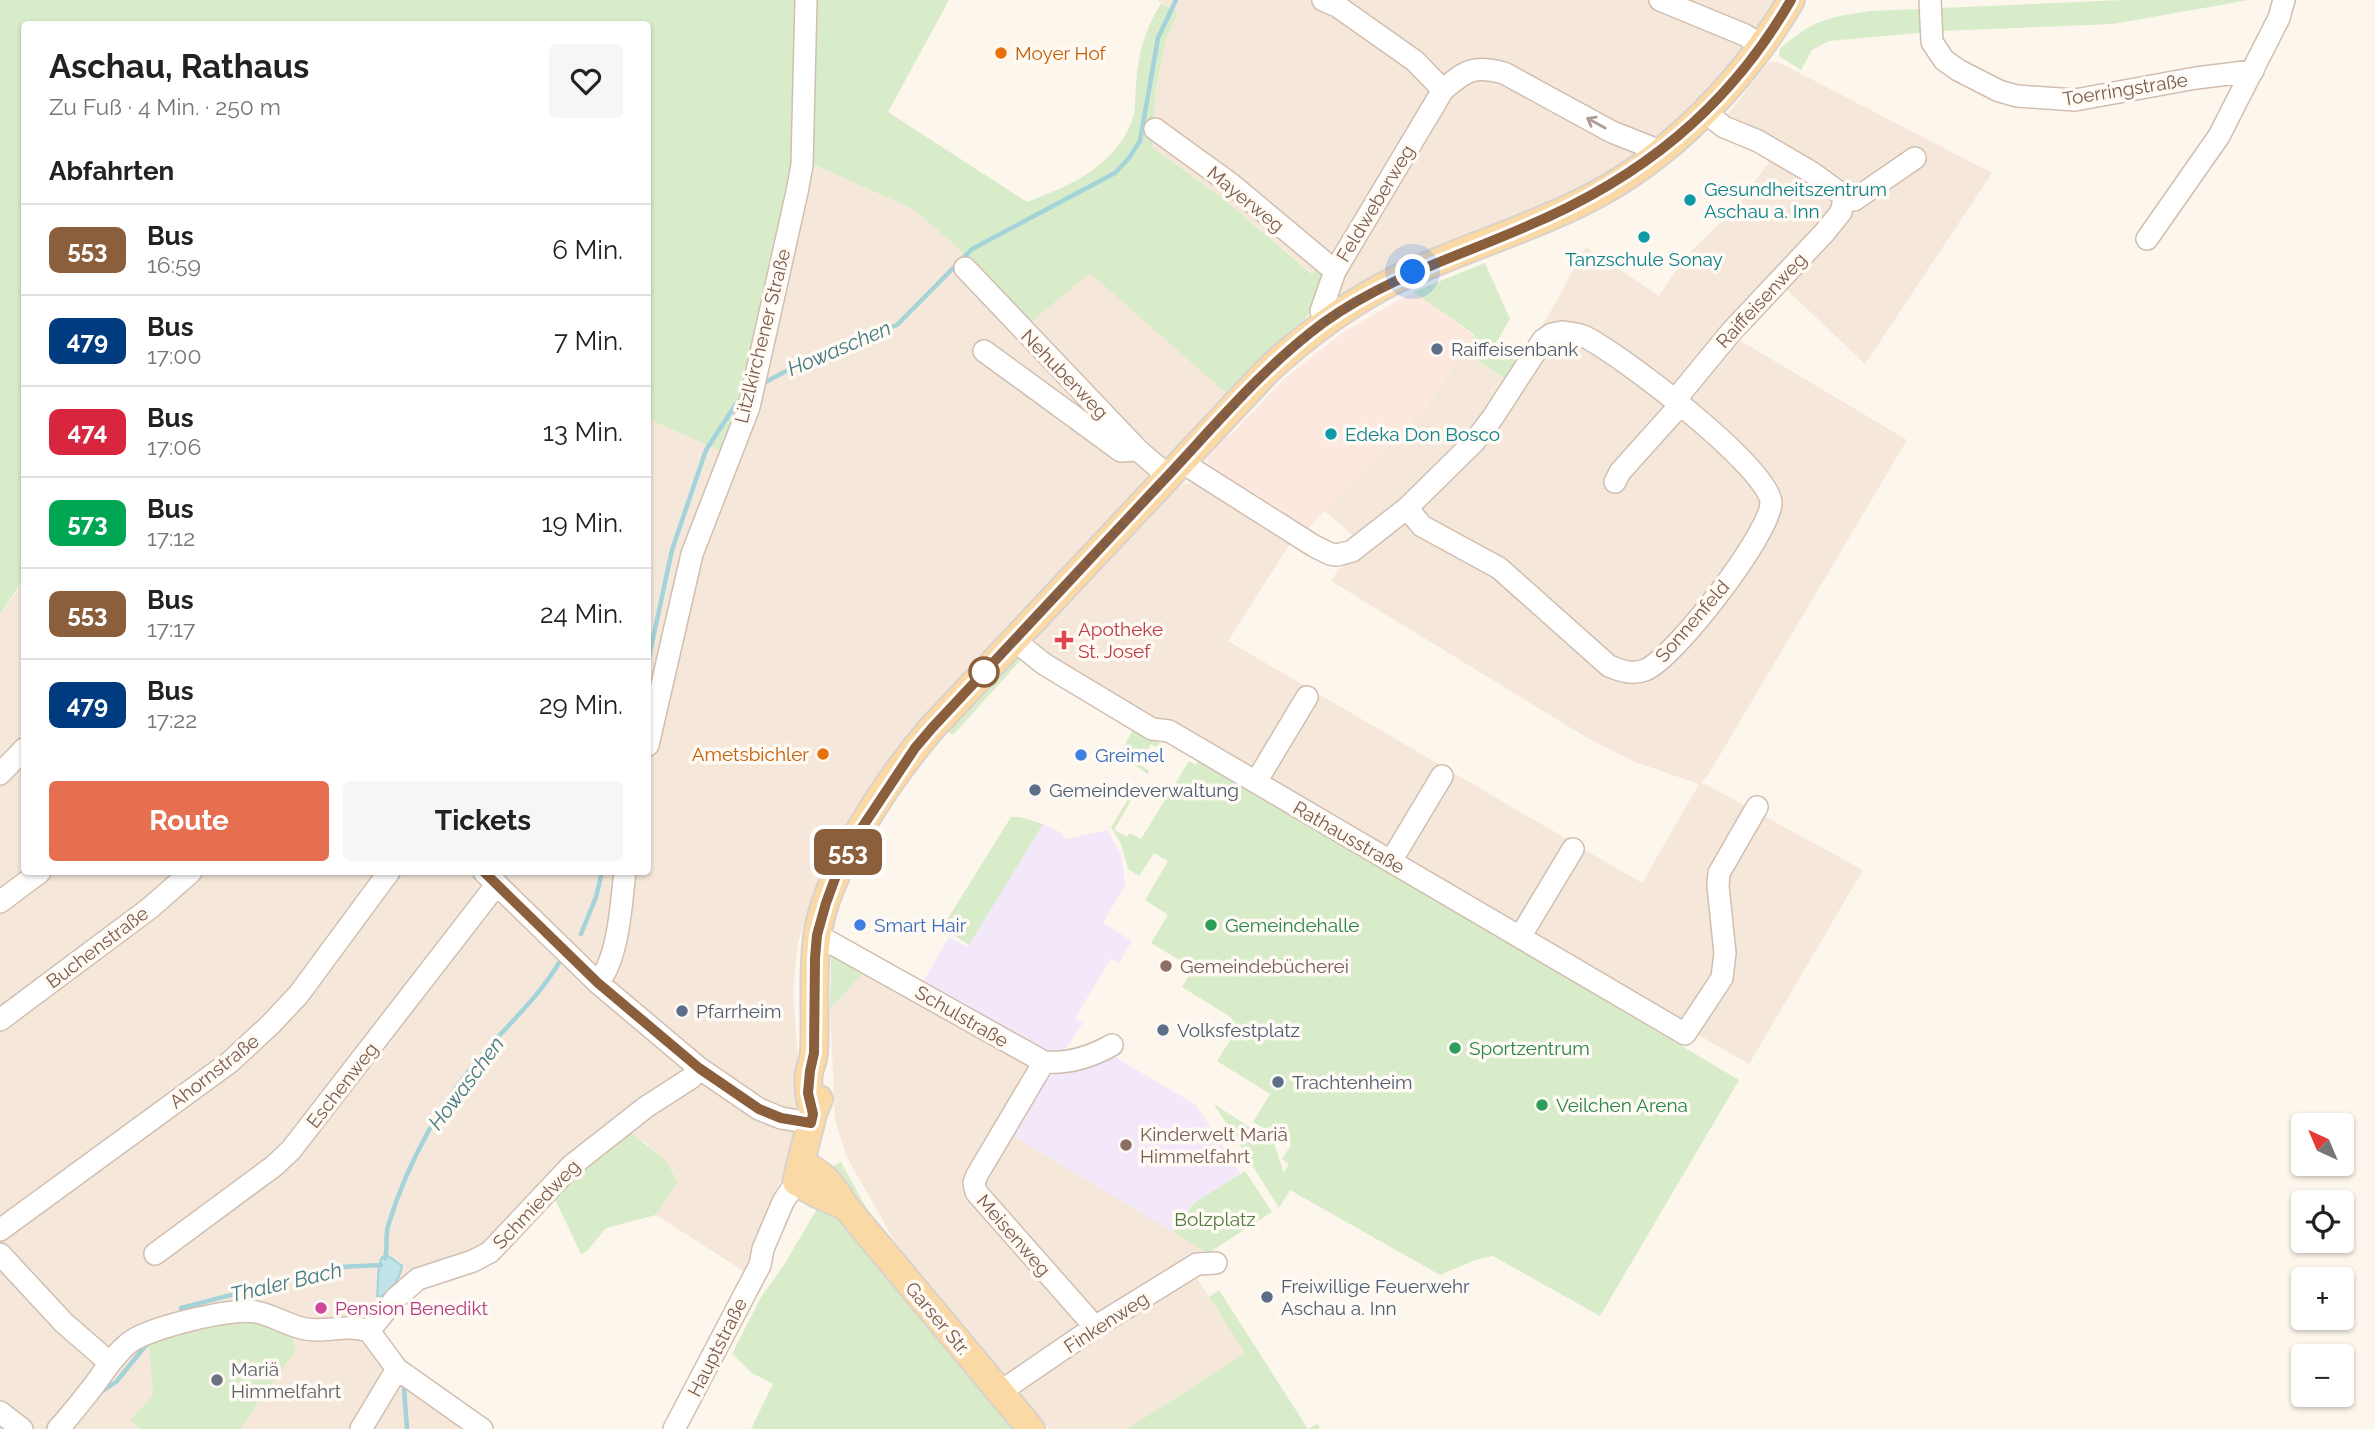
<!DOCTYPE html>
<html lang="de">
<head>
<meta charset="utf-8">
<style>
	body { margin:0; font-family:Raleway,sans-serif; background:#f6f6f6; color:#222; height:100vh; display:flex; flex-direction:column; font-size:26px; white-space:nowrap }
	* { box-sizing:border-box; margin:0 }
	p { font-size:23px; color:#767676 }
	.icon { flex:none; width:38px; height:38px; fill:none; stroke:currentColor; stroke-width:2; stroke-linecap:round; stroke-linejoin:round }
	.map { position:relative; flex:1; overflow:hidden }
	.sheet { position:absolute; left:21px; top:21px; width:630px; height:854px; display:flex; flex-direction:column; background:#fff; border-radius:7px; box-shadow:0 2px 5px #0004 }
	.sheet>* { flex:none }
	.badge { padding:0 14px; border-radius:10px; font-size:24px; line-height:46px }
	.needle { width:46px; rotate:316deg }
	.fabs { position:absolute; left:2291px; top:1113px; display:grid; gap:14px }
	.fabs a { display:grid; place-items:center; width:63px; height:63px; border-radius:7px; background:#fff; box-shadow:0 2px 5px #0004; font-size:35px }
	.you { position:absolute; width:35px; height:35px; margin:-18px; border:5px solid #fff; border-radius:50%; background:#1a73e8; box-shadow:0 0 0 10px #1a73e833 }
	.map>.badge { position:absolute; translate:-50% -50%; box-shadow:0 0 0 4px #fff }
	h2 { padding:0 28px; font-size:26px; line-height:63px }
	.round { display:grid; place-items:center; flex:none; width:74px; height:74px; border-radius:7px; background:#f6f6f6 }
	.head { display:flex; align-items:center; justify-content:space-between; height:119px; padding:0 28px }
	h1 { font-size:33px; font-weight:700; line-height:52px }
	.cta { display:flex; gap:14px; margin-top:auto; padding:14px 28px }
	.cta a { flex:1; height:80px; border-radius:7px; background:#e76f51; color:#fff; font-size:28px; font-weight:700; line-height:80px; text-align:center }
	.cta a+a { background:#f6f6f6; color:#222 }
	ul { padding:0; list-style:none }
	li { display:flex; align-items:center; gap:21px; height:91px; padding:0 28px; border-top:2px solid #e0e0e0 }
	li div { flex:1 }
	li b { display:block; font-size:26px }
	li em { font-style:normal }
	li .badge { min-width:77px; font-weight:700; text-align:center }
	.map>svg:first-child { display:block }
	.residential { fill:#f5e8da; fill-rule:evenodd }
	.commercial { fill:#fde8e0 }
	.education { fill:#f3e8fa }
	.green { fill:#d8ecc9 }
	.water { fill:#bfe3e8; stroke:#a5d3da; stroke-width:2 }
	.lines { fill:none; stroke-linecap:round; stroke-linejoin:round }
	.stream { stroke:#a5d3da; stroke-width:4.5 }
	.minor-casing { stroke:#d1beb0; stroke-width:24 }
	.major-casing { stroke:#dad1cd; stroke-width:30 }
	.minor { stroke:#fff; stroke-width:21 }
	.major { stroke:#fbd9a5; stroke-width:26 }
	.oneway { stroke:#af9d94 }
	.line-casing { stroke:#fff; stroke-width:16 }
	.line { stroke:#8b5e3c; stroke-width:10 }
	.walk { stroke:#7a5c4d; stroke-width:7; stroke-dasharray:0 12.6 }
	.food-dot { fill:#e8710a; stroke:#fffaf3; stroke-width:2.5 }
	.culture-dot { fill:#0f9aa8; stroke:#fffaf3; stroke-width:2.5 }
	.service-dot { fill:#5c6f8a; stroke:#fffaf3; stroke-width:2.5 }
	.health-dot { fill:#e0444e; stroke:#fffaf3; stroke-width:2.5 }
	.stop-dot { fill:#fff; stroke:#8b5e3c; stroke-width:3.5 }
	.shop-dot { fill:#3f7fe0; stroke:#fffaf3; stroke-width:2.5 }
	.leisure-dot { fill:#2e9e5b; stroke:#fffaf3; stroke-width:2.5 }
	.education-dot { fill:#8d6e63; stroke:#fffaf3; stroke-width:2.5 }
	.hotel-dot { fill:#d1479c; stroke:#fffaf3; stroke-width:2.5 }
	.worship-dot { fill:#6b7280; stroke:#fffaf3; stroke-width:2.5 }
	.labels { text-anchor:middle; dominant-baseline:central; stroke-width:7; stroke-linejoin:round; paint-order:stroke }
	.food-label { font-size:19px; fill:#c56008; stroke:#fffaf3; text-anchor:start }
	.street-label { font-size:19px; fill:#7a5c4d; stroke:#fffaf3 }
	.culture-label { font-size:19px; fill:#0d838f; stroke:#fffaf3; text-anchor:start }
	.service-label { font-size:19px; fill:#4e5e75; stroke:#fffaf3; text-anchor:start }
	.health-label { font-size:19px; fill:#be3a42; stroke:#fffaf3; text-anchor:start }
	.shop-label { font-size:19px; fill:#366cbe; stroke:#fffaf3; text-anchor:start }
	.leisure-label { font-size:19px; fill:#27864d; stroke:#fffaf3; text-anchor:start }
	.education-label { font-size:19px; fill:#785e54; stroke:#fffaf3; text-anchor:start }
	.park-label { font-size:19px; fill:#537a41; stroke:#fffaf3 }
	.hotel-label { font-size:19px; fill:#b23c85; stroke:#fffaf3; text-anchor:start }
	.worship-label { font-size:19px; fill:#5b616d; stroke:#fffaf3; text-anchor:start }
	.water-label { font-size:21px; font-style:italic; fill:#437c86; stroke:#fffaf3 }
</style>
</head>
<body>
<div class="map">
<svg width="2375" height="1429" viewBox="0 0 2375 1429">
	<rect width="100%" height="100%" fill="#fdf6ec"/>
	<path class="residential" d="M 1157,0 L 1773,0 L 1746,45 L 1693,105 L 1661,135 L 1606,174 L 1528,212 L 1380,274 L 1335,298 L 1319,267 L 1313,274 L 1220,196 L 1152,147 L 1156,88 L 1165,43 L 1178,14 Z
		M 1769,62 L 1778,62 L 1992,173 L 1865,364 L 1783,286 L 1736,338 L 1907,440 L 1708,775 L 1700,783 L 1707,785 L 1863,870 L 1749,1064 L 1155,723 L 1043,656 L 1037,646 L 1036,640 L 1039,632 L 1176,485 L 1196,483 L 1291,542 L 1228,641 L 1642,883 L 1699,784 L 1635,762 L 1589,739 L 1331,581 L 1338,570 L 1367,548 L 1325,511 L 1427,406 L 1464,352 L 1507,381 L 1548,316 L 1586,247 L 1659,296 L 1686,256 L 1730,213 L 1781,147 L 1728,114 Z
		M 810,163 L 913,209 L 958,248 L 1026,326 L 1090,272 L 1227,394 L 1000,638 L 839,846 L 824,871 L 798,942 L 793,991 L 799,1075 L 798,1101 L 790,1155 L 745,1272 L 656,1215 L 678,1180 L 665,1160 L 642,1140 L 575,1171 L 511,1241 L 417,1288 L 384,1322 L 383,1330 L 397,1355 L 470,1429 L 240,1429 L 275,1380 L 149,1347 L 153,1395 L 130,1420 L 140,1429 L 0,1429 L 0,616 L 24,580 L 24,872 L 648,872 L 648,419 L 725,453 ZM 378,1267 L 400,1276 L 393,1288 L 377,1296 Z
		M 868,968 L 1043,1073 L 1007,1132 L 1204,1250 L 1186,1261 L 1245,1353 L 1127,1429 L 1049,1429 L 902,1254 L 846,1156 L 835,1119 L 830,1009 Z"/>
	<path class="commercial" d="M 1413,292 L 1475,336 L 1427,406 L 1306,530 L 1208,464 L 1207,455 L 1211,450 L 1220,440 L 1232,434 L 1285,378 L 1345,331 Z"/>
	<path class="education" d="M 1043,824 L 1060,832 L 1066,839 L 1108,830 L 1121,854 L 1125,885 L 1103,923 L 1132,941 L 1119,963 L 1111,958 L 1075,1018 L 1083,1023 L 1070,1043 L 1063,1051 L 1056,1054 L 1039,1055 L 921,985 L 949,937 L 967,947 Z
		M 1115,1057 L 1196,1105 L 1241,1174 L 1194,1203 L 1173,1232 L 1007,1132 L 1043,1073 L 1071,1072 Z"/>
	<path class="green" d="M 0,0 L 800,0 L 798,165 L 749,381 L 725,453 L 648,419 L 648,24 L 24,24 L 24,578 L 0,615 Z
		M 811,0 L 949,0 L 888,112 L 1027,202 C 1066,187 1106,171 1127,132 C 1129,128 1132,122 1133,117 C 1136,107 1135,95 1136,85 C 1138,54 1145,29 1161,3 L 1178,13 L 1165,43 L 1156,88 L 1152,147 L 1220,196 L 1312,274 L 1319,266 L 1324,272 L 1317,302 L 1305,319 L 1274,346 L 1227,394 L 1090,273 L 1026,326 L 958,248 L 913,209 L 810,163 Z
		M 2123,0 L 2249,0 L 2113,24 L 1941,31 L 1829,41 L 1812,50 L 1801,70 L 1779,56 L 1780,49 C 1810,21 1831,16 1871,11 Z
		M 1485,263 L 1510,319 L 1494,346 L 1519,363 L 1508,381 L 1464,352 L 1475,335 L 1413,292 Z
		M 1015,657 L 1021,660 L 953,735 L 947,731 Z
		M 1134,728 L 1164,746 L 1161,750 L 1151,744 L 1139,764 L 1149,771 L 1148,774 L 1119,755 Z
		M 1199,760 L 1739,1080 L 1600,1316 L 1493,1256 L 1475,1260 L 1440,1275 L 1290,1190 L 1279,1208 L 1214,1104 L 1274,1143 L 1284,1173 L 1289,1164 L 1282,1159 L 1291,1145 L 1253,1122 L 1270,1094 L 1217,1061 L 1234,1034 L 1232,1018 L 1182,987 L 1193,968 L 1151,943 L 1168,915 L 1145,900 L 1168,861 L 1154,853 L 1139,876 L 1128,869 L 1121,844 L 1111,827 L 1128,799 L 1131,801 L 1114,830 L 1127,837 L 1130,833 L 1141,839 L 1189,761 L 1196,765 Z
		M 1011,817 L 1020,817 L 1043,824 L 969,945 L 942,928 Z
		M 833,951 L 868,968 L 830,1009 L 831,955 Z
		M 629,1131 L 665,1160 L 678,1181 L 656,1215 L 606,1228 L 587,1251 L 581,1254 L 552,1193 Z
		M 841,1162 L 873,1220 L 873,1221 L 831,1167 Z
		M 1245,1171 L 1272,1212 L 1208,1253 L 1173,1232 L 1194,1203 Z
		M 818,1207 L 837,1217 L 1019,1429 L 751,1429 L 773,1384 L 752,1373 L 732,1354 L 761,1297 L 784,1265 Z
		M 1219,1290 L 1308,1429 L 1318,1423 L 1320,1429 L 1127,1429 L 1245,1353 L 1209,1297 Z
		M 240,1316 L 291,1334 L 296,1350 L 240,1429 L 140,1429 L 130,1420 L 153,1395 L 149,1347 L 158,1337 Z"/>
	<path class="water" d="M 387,1255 L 402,1266 C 399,1281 393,1288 381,1297 L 377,1296 C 379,1282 376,1270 382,1257 Z"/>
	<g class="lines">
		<path class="stream" d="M 762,384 L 816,355 L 897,325 L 972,249 L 1115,173 L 1129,158 L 1140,141 L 1158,38 L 1176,0
			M 648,662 L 672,550 L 706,450 L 736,404 L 744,398
			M 581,934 L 596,897 L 602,872
			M 385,1258 C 388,1248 385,1237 388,1226 C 408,1161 442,1100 487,1049 C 512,1021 539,996 559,963
			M 181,1308 L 339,1267 L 381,1265
			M 404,1388 L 407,1429
			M 101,1392 L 116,1382 L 147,1344"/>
		<defs>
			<path id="minor" d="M 1323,0 L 1337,6 L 1415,61 L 1443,90
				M 1660,0 L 1745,35 L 1760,45
				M 1930,0 L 1932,42 L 1944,60 L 1958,70 L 1999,91 L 2017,96 L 2075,100 L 2196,78 L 2253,71
				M 1155,129 L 1231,184 L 1335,271
				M 1844,200 L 1854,200 L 1915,158
				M 2147,239 L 2219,136 L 2279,18 L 2284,0
				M 965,268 L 1138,450 L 1168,476
				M 1325,321 L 1321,311 L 1335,271 L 1443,90 C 1466,70 1474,65 1504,73 L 1612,132 L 1650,147 L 1656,154
				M 1562,332 C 1569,333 1576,333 1583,336 C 1617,351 1771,469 1771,503 C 1770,534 1674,659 1645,670 C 1633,675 1621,671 1609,666 L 1499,568 L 1422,526 L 1407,508 L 1474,442 L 1493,417 L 1543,340 L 1552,334 Z
				M 984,351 L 1121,451 L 1136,450
				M 1676,399 L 1731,332 L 1825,232 L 1841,212 L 1844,200 L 1840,193 L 1811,172 L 1758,141 L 1724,127 L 1705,112
				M 1183,460 L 1191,468 L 1314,546 L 1330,554 L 1337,555 L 1352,551 L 1407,508
				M 1615,482 L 1620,472 L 1681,404
				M 1014,640 L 1044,664 L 1152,729 L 1169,731 L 1685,1034 L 1722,978 L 1725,953 L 1718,886 L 1719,873 L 1757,807
				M 648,745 L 692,554 L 749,407 L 797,192 L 802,165 L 806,0
				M 0,774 L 24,749
				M 1256,782 L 1307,697
				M 1391,861 L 1442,776
				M 484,872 L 598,983 L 699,1068 L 759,1109 L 781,1118 L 811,1123
				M 0,902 L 40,872
				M 817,935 L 1044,1062 C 1069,1064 1091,1057 1112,1045
				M 1520,937 L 1573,849
				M 598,983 C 619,957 621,904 625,872
				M 0,1020 L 150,908 L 191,872
				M 1044,1062 L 977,1175 L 974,1183 L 976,1192 L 1095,1327
				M 0,1230 L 230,1062 L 271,1024 L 299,994 L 389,872
				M 0,1254 L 64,1323 L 110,1363
				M 155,1254 L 274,1166 L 291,1150 L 497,884
				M 369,1331 L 395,1299 L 418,1279 L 473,1261 L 490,1252 L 571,1166 L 646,1107 L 691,1078 L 699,1068
				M 1000,1392 L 1095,1327 L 1197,1264 L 1216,1263
				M 0,1412 L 22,1429
				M 58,1429 C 71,1415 83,1399 95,1384 C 105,1370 115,1354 129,1343 C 147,1328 233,1307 256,1312 C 272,1315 286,1324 301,1328 C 324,1334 346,1323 369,1331 L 397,1369 L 482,1429
				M 361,1429 L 397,1369
				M 674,1429 L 760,1265 L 763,1249 L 783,1202 L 796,1182"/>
			<path id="major" d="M 819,1099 L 813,1114 L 796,1182 L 817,1194 L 845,1206
				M 813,1114 C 810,1100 807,1086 809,1072 C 811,1065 814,1058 814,1051 C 816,1013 812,975 817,938 C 825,872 889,778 932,728 L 1268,370 C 1306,335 1346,305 1393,281 C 1455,251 1522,232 1584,201 C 1669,159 1744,81 1791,0
				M 802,1164 C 823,1173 833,1186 845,1206 L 1031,1429"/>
		</defs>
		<use href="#minor" class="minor-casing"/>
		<use href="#major" class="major-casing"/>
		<use href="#minor" class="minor"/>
		<use href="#major" class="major"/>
	</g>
	<defs><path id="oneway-shaft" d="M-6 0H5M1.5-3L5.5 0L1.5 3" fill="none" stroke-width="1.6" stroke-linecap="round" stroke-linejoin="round" transform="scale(1.75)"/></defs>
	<use class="oneway" href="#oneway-shaft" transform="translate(1596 123) rotate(-151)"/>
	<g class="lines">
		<defs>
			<path id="line" d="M 484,872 L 598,983 L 699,1068 L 759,1109 L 781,1118 L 811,1123 L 813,1114 L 808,1093 L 810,1071 L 814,1053 L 815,958 L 817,935 L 826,903 L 837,873 L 859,832 L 915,748 L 932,728 C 1008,647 1084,566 1160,484 C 1212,429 1262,368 1323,323 C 1385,278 1457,257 1525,227 C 1640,179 1728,109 1791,0"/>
		</defs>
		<use href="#line" class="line-casing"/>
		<use href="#line" class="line"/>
		<path class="walk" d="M 984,672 L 1268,370 L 1325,321 L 1369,294 L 1413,272"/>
	</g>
	<g class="food-dot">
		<circle cx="1001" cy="53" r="7"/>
		<circle cx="823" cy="754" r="7"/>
	</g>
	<g class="culture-dot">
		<circle cx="1690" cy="200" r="7"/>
		<circle cx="1644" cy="237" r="7"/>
		<circle cx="1331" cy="434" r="7"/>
	</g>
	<g class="service-dot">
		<circle cx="1437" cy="349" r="7"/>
		<circle cx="1035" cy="790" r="7"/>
		<circle cx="682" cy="1011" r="7"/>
		<circle cx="1163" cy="1030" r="7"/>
		<circle cx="1278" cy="1082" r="7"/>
		<circle cx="1267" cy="1297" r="7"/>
	</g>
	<path class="health-dot" d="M1060.5 629.5h7v7h7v7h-7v7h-7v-7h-7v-7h7z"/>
	<circle class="stop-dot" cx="984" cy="672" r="14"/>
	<g class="shop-dot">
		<circle cx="1081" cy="755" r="7"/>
		<circle cx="860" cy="925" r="7"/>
	</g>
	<g class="leisure-dot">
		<circle cx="1211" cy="925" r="7"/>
		<circle cx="1455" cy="1048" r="7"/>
		<circle cx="1542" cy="1105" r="7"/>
	</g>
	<g class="education-dot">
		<circle cx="1166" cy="966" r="7"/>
		<circle cx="1126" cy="1145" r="7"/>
	</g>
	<circle class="hotel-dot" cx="321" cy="1308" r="7"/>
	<circle class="worship-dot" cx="217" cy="1380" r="7"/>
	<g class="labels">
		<g class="food-label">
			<text x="1015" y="53">Moyer Hof</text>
			<text x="809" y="754" text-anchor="end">Ametsbichler</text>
		</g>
		<g class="street-label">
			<text transform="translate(2125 89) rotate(-9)">Toerringstraße</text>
			<text transform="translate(1246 199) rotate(39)">Mayerweg</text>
			<text transform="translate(1375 203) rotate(-59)">Feldweberweg</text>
			<text transform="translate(1761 300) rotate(-47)">Raiffeisenweg</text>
			<text transform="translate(762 336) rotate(-76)">Litzlkirchener Straße</text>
			<text transform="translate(1065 374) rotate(46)">Nehuberweg</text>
			<text transform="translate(1692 621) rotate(-49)">Sonnenfeld</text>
			<text transform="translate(1349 837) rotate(30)">Rathausstraße</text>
			<text transform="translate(97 947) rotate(-37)">Buchenstraße</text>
			<text transform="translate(962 1016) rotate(30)">Schulstraße</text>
			<text transform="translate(214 1071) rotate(-38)">Ahornstraße</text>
			<text transform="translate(342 1085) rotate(-52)">Eschenweg</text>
			<text transform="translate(536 1204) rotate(-46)">Schmiedweg</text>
			<text transform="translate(1014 1235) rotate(49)">Meisenweg</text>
			<text transform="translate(938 1318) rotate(50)">Garser Str.</text>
			<text transform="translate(1106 1322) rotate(-33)">Finkenweg</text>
			<text transform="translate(717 1347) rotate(-63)">Hauptstraße</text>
		</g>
		<g class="culture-label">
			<text x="1704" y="189">Gesundheitszentrum<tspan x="1704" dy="22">Aschau a. Inn</tspan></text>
			<text x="1644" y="259" text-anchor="middle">Tanzschule Sonay</text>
			<text x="1345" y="434">Edeka Don Bosco</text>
		</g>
		<g class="service-label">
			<text x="1451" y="349">Raiffeisenbank</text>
			<text x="1049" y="790">Gemeindeverwaltung</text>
			<text x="696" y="1011">Pfarrheim</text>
			<text x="1177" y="1030">Volksfestplatz</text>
			<text x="1292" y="1082">Trachtenheim</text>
			<text x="1281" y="1286">Freiwillige Feuerwehr<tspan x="1281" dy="22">Aschau a. Inn</tspan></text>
		</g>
		<g class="health-label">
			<text x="1078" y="629">Apotheke<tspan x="1078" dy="22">St. Josef</tspan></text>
		</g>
		<g class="shop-label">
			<text x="1095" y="755">Greimel</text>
			<text x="874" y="925">Smart Hair</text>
		</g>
		<g class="leisure-label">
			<text x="1225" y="925">Gemeindehalle</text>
			<text x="1469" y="1048">Sportzentrum</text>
			<text x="1556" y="1105">Veilchen Arena</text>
		</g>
		<g class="education-label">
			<text x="1180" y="966">Gemeindebücherei</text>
			<text x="1140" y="1134">Kinderwelt Mariä<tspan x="1140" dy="22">Himmelfahrt</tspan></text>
		</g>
		<g class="park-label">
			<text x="1215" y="1219">Bolzplatz</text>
		</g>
		<g class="hotel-label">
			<text x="335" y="1308">Pension Benedikt</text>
		</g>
		<g class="worship-label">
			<text x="231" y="1369">Mariä<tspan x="231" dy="22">Himmelfahrt</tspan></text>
		</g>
		<g class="water-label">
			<text transform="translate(839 348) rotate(-23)">Howaschen</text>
			<text transform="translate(466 1083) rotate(-53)">Howaschen</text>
			<text transform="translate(286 1282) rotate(-13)">Thaler Bach</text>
		</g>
	</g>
</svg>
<div class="fabs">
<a><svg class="needle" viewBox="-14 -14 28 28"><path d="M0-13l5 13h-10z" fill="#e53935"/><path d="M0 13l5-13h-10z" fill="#767676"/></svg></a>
<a><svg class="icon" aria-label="locate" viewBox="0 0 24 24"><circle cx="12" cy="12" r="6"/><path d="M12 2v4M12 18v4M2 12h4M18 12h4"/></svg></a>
<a>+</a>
<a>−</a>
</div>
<div class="you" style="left:1413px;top:272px"></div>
<b class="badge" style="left:848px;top:852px;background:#8b5e3c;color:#fff">553</b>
<section class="sheet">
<div class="head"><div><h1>Aschau, Rathaus</h1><p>Zu Fuß · 4 Min. · 250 m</p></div><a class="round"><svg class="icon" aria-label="heart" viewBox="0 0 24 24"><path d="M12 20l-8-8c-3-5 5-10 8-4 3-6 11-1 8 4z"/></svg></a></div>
<h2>Abfahrten</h2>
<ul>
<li><span class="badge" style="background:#8b5e3c;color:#fff">553</span><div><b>Bus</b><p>16:59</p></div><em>6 Min.</em></li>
<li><span class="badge" style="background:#003b80;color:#fff">479</span><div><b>Bus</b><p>17:00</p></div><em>7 Min.</em></li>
<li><span class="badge" style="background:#d7263d;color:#fff">474</span><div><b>Bus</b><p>17:06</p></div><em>13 Min.</em></li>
<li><span class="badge" style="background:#00a651;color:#fff">573</span><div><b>Bus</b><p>17:12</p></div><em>19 Min.</em></li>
<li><span class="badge" style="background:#8b5e3c;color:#fff">553</span><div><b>Bus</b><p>17:17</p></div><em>24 Min.</em></li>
<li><span class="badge" style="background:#003b80;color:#fff">479</span><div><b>Bus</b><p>17:22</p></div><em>29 Min.</em></li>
</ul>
<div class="cta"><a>Route</a><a>Tickets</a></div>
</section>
</div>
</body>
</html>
